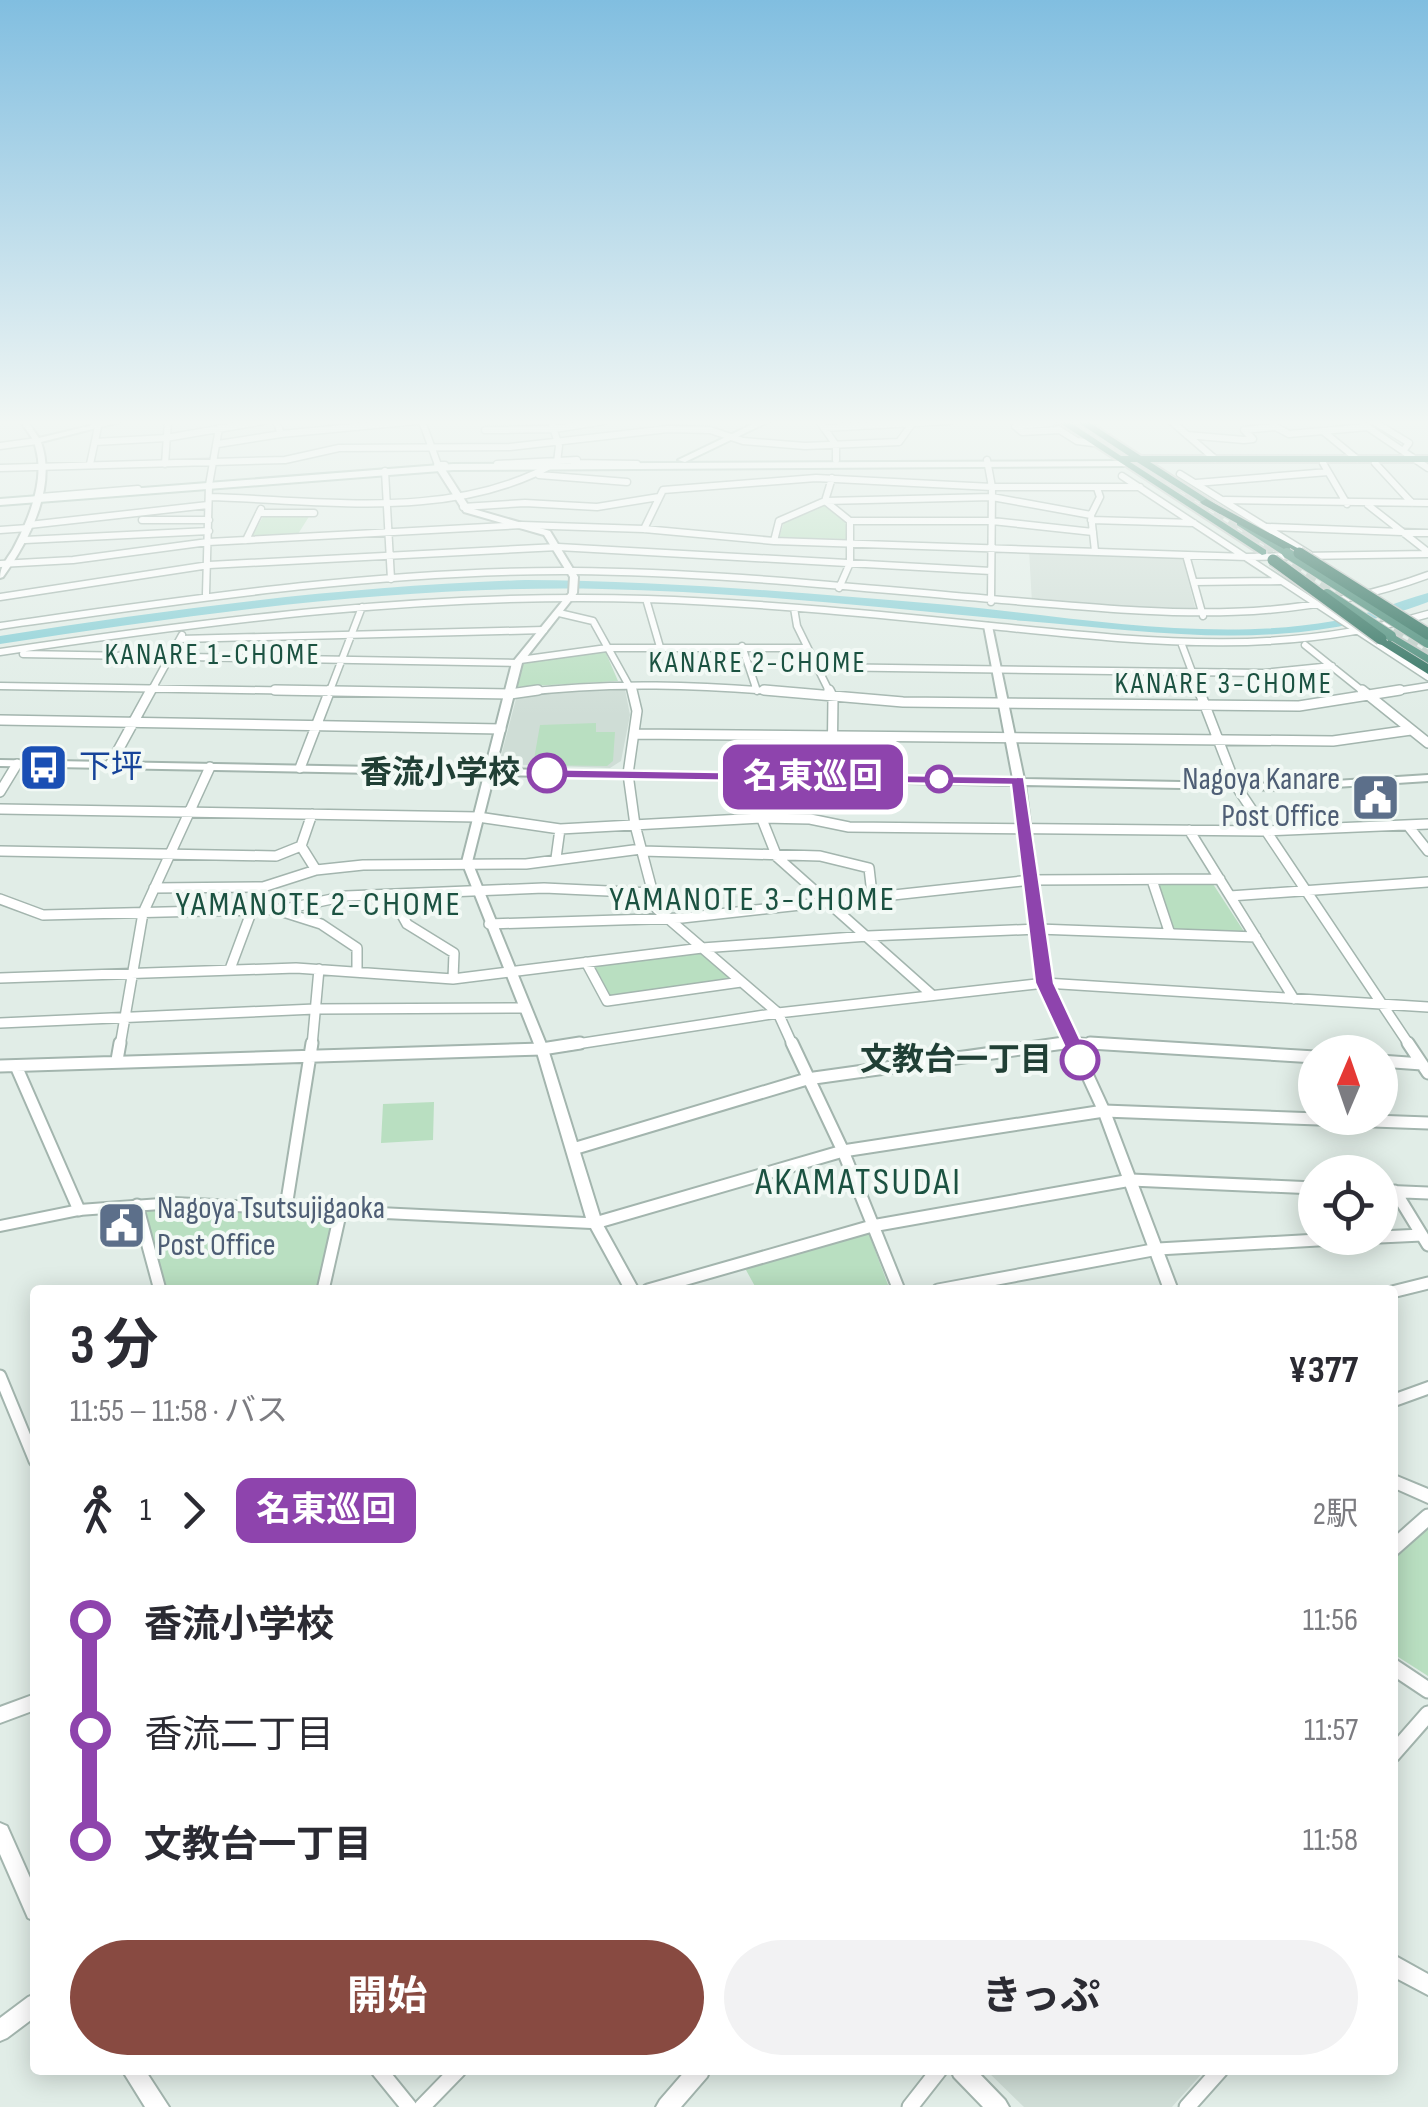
<!DOCTYPE html>
<html lang="ja">
<head>
<meta charset="utf-8">
<style>
	body { margin:0; font-family:"Sofia Sans Condensed","Noto Sans JP",sans-serif; background:#f2f2f3; color:#2b2b33; height:100vh; display:flex; flex-direction:column; font-size:38px; white-space:nowrap }
	* { box-sizing:border-box; margin:0 }
	p { font-size:32px; color:#7c7c81 }
	.icon { flex:none; width:55px; height:55px; fill:none; stroke:currentColor; stroke-width:2; stroke-linecap:round; stroke-linejoin:round }
	.map { position:relative; flex:1; overflow:hidden }
	.panel { position:absolute; left:30px; top:1285px; width:1368px; height:790px; display:flex; flex-direction:column; background:#fff; border-radius:10px; box-shadow:0 5px 25px #0003 }
	.panel>* { flex:none }
	.badge { padding:0 20px; border-radius:15px; font-size:35px; line-height:65px }
	.needle { width:65px; rotate:2deg }
	.fabs { position:absolute; left:1298px; top:1035px; display:grid; gap:20px }
	.fabs a { display:grid; place-items:center; width:100px; height:100px; border-radius:50%; background:#fff; box-shadow:0 5px 25px #0003; font-size:50px }
	.map>.badge { position:absolute; translate:-50% -50%; box-shadow:0 0 0 5px #fff }
	.legs { display:flex; align-items:center; gap:15px; height:110px; padding:0 40px; font-size:32px }
	.legs p { margin-inline-start:auto }
	.overview { display:flex; align-items:center; justify-content:space-between; height:170px; padding:0 40px }
	h1 { font-size:55px; font-weight:700; line-height:75px }
	.primary-button { display:flex; gap:20px; margin-top:auto; padding:20px 40px }
	.primary-button a { flex:1; height:115px; border-radius:60px; background:#884a41; color:#fff; font-size:40px; font-weight:700; line-height:115px; text-align:center }
	.primary-button a+a { background:#f2f2f3; color:#2b2b33 }
	ul { padding:0 40px; list-style:none }
	li { display:flex; align-items:center; gap:35px; height:110px; font-size:38px }
	li i { display:grid; place-items:center; width:15px; height:100%; margin:0 12px; background:currentColor }
	li i::after { content:''; width:25px; height:25px; margin:-12px; border:8px solid; border-radius:50%; background:#fff }
	li p { margin-inline-start:auto }
	li:first-child i { background:linear-gradient(#0000 50%,currentColor 0) }
	li:last-child i { background:linear-gradient(currentColor 50%,#0000 0) }
	.map>svg:first-child { display:block }
	.built { fill:#cfddd6 }
	.green { fill:#b9dfc1 }
	.lines { fill:none; stroke-linecap:round; stroke-linejoin:round }
	.river { fill:#86ced5; fill-rule:evenodd }
	.motorway-tunnel { stroke:#bacac3; stroke-width:11; stroke-dasharray:11 6; stroke-linecap:butt }
	.minor-far3-casing { stroke:#a3b5ae; stroke-width:9 }
	.minor-far2-casing { stroke:#a3b5ae; stroke-width:12 }
	.minor-far1-casing { stroke:#a3b5ae; stroke-width:15 }
	.minor-casing { stroke:#a3b5ae; stroke-width:19 }
	.tertiary-casing { stroke:#a3b5ae; stroke-width:4 }
	.secondary-casing { stroke:#9fb9ae; stroke-width:4 }
	.trunk-casing { stroke:#c1c9c6; stroke-width:4 }
	.motorway-casing { stroke:#c1c9c6; stroke-width:3 }
	.minor-far3 { stroke:#fff; stroke-width:6 }
	.minor-far2 { stroke:#fff; stroke-width:9 }
	.minor-far1 { stroke:#fff; stroke-width:11 }
	.minor { stroke:#fff; stroke-width:15 }
	.tertiary { fill:#fff; fill-rule:evenodd }
	.secondary { fill:#fff; fill-rule:evenodd }
	.trunk { fill:#468976; fill-rule:evenodd }
	.motorway { fill:#2a6d5b; fill-rule:evenodd }
	.trunk-bridge-casing { stroke:#c1c9c6; stroke-width:12; stroke-linecap:butt }
	.motorway-bridge-casing { stroke:#c1c9c6; stroke-width:14; stroke-linecap:butt }
	.trunk-bridge { stroke:#468976; stroke-width:10 }
	.motorway-bridge { stroke:#2a6d5b; stroke-width:11 }
	.line-1 { fill:#8e44ad; stroke:#fff; stroke-width:2.5 }
	.stop-1-dot { fill:#fff; stroke:#8e44ad; stroke-width:5 }
	.labels { text-anchor:middle; dominant-baseline:central; stroke-width:8; stroke-linejoin:round; paint-order:stroke }
	.far-neighbourhood-label { font-size:30px; letter-spacing:2.5px; fill:#1b5241; stroke:#f2f9f5 }
	.transit-label { font-size:32px; fill:#164399; stroke:#f2f9f5; text-anchor:start }
	.stop-label { font-size:32px; font-weight:bold; fill:#203f35; stroke:#f2f9f5; text-anchor:end }
	.service-label { font-size:32px; fill:#4e5e75; stroke:#f2f9f5; text-anchor:end }
	.neighbourhood-label { font-size:35px; letter-spacing:2.5px; fill:#1b5241; stroke:#f2f9f5 }
	.quarter-label { font-size:38px; letter-spacing:2.5px; fill:#1b5241; stroke:#f2f9f5 }
</style>
</head>
<body>
<div class="map">
<svg width="1428" height="2107" viewBox="0 0 1428 2107">
	<rect width="100%" height="100%" fill="#e1ede7"/>
	<path class="built" d="M 1029,550 L 1182,556 L 1196,611 L 1032,603 Z
		M 620,687 L 625,689 L 630,715 L 621,761 L 610,768 L 499,764 L 517,695 Z
		M 986,2070 L 1205,2070 L 1172,2107 L 1024,2107 Z"/>
	<path class="green" d="M 825,504 L 847,522 L 847,539 L 779,538 L 784,522 Z
		M 264,515 L 310,515 L 298,534 L 252,536 Z
		M 597,653 L 606,653 L 618,681 L 516,687 L 520,662 Z
		M 596,723 L 596,732 L 615,732 L 613,761 L 607,766 L 533,765 L 540,725 Z
		M 1159,884 L 1213,884 L 1245,933 L 1175,931 Z
		M 691,951 L 700,953 L 730,977 L 729,981 L 611,997 L 594,965 Z
		M 434,1102 L 433,1140 L 381,1143 L 383,1104 Z
		M 137,1206 L 341,1210 L 326,1290 L 160,1290 Z
		M 863,1232 L 869,1234 L 890,1290 L 757,1290 L 746,1270 L 748,1266 Z
		M 1428,1528 L 1428,1676 L 1392,1653 L 1393,1560 Z"/>
	<g class="lines">
		<path class="river" d="M 526,580 C 668,581 808,593 949,605 C 1074,617 1209,643 1334,621 C 1367,615 1396,602 1428,593 L 1428,602 C 1289,654 1168,633 1025,621 C 884,608 743,592 602,589 C 400,585 199,613 0,644 L 0,636 C 175,608 349,586 526,580 Z"/>
		<path class="motorway-tunnel" d="M 1071,421 L 1260,542
			M 1248,539 L 1344,601
			M 1378,623 L 1428,656"/>
		<defs>
			<path id="minor-far3" d="M 276,421 L 281,434 L 417,421
				M 422,421 L 438,465 L 445,465
				M 819,421 L 836,445 L 836,460
				M 1171,421 L 1215,459
				M 1373,421 L 1409,443 L 1403,451
				M 1050,423 L 1015,426 L 1022,432 L 1060,430
				M 1363,424 L 1428,468
				M 1272,425 L 1289,434 L 1368,427
				M 824,428 L 950,421
				M 1058,429 L 1077,441 L 1093,443
				M 485,430 L 555,429 L 604,421
				M 1324,432 L 1357,459
				M 1187,435 L 1244,440 L 1253,439 L 1244,430 L 1275,427
				M 95,442 L 166,438 L 264,421
				M 218,444 L 281,434
				M 0,446 L 37,441
				M 987,460 L 992,487 L 991,602
				M 574,463 L 637,464
				M 1323,463 L 1347,504
				M 1375,463 L 1412,503
				M 90,464 L 98,427 L 91,421
				M 165,464 L 168,421
				M 497,464 L 577,460
				M 0,468 L 285,460 L 339,448 L 510,447 L 668,429 L 710,430 L 743,441 L 805,446 L 899,442 L 914,421
				M 385,471 L 391,579
				M 1180,474 L 1309,554
				M 539,475 L 627,482
				M 1122,476 L 1428,677
				M 832,478 L 825,501 L 850,521 L 850,563 L 839,588
				M 1196,483 L 1328,472
				M 40,497 L 138,489
				M 209,497 C 323,500 455,522 557,462 L 559,446 L 551,421
				M 1225,500 L 1428,503
				M 1368,505 L 1428,552
				M 463,507 L 525,503 L 597,507 L 659,497
				M 259,513 L 314,513
				M 142,520 L 209,520
				M 1091,520 L 1194,523
				M 850,521 L 992,521 L 1093,532
				M 29,525 L 208,505
				M 1267,527 L 1428,533
				M 644,529 L 663,490 L 816,478 L 992,487 L 1140,487
				M 0,530 L 28,528
				M 25,540 L 209,531
				M 246,540 L 261,509
				M 774,541 L 779,521 L 825,501 L 992,497 L 1091,515
				M 1095,551 L 1091,515 L 1100,497 L 1097,488
				M 1186,555 L 1203,616
				M 0,564 L 73,560 L 208,542 L 522,525 L 644,529 L 774,541 L 1247,557 L 1428,554
				M 1194,582 L 1281,581
				M 206,594 L 209,485 L 219,428
				M 0,597 L 209,565 L 558,547 L 991,571
				M 646,599 L 660,647
				M 794,608 L 797,626 L 830,693
				M 559,613 L 593,621 L 633,693
				M 0,626 C 189,599 380,570 572,571 C 716,572 859,588 1002,600 C 1153,612 1282,629 1428,575
				M 180,639 L 544,630
				M 1182,645 L 1200,693
				M 1305,645 L 1365,693
				M 742,646 L 757,691
				M 0,652 C 215,620 430,592 647,599 C 765,603 884,615 1001,627 C 1151,642 1281,657 1428,614
				M 23,654 L 517,663
				M 520,660 L 607,648 L 807,648
				M 817,667 L 1264,673 L 1332,666
				M 0,686 L 434,693
				M 150,693 L 182,635
				M 329,693 L 362,607
				M 519,693 C 610,681 702,685 794,693
				M 1384,693 L 1428,686"/>
			<path id="minor-far2" d="M 275,690 L 510,694 L 538,690
				M 632,690 L 637,711 L 628,774 L 635,825 L 657,909 L 778,1013 L 793,1046
				M 764,690 L 903,702 L 1299,706 L 1400,690
				M 829,690 L 833,698 L 832,777
				M 1199,690 L 1236,786 L 1410,1046
				M 1362,690 L 1428,743
				M 0,720 L 501,729
				M 635,734 L 1333,741 L 1411,730
				M 110,765 L 151,690
				M 300,768 L 330,690
				M 751,776 L 752,794 L 777,857 L 931,994
				M 0,792 L 17,764
				M 0,809 L 478,817 L 560,829 L 761,818 L 810,819 L 849,827 L 1262,831 L 1428,824
				M 312,814 L 301,846 L 316,870
				M 1409,827 L 1428,851
				M 1189,830 L 1294,999
				M 0,851 L 276,856 L 301,846
				M 642,851 L 820,856 L 869,868 L 872,894
				M 556,858 L 560,829
				M 1152,880 L 1170,934
				M 154,888 L 263,887 L 316,870 L 363,865 L 526,864 L 641,849
				M 391,895 L 407,924 L 454,953 L 453,979
				M 1230,896 L 1428,882
				M 0,899 L 43,915 L 285,909 L 346,896 L 544,888 L 651,893
				M 280,911 L 321,924 L 357,948 L 357,971
				M 489,924 L 682,918 L 1031,880 L 1220,879
				M 586,962 L 607,1001 L 741,982
				M 230,969 L 252,910
				M 0,978 L 296,968 L 453,979 L 702,948 L 868,936 L 1038,929 L 1256,937
				M 0,1023 L 315,1009 L 524,1008
				M 120,1046 L 143,913 L 210,767
				M 312,1046 L 319,969
				M 564,1046 L 778,1013 L 1045,983 L 1428,1007
				M 1046,1046 L 1072,1042 L 1131,1046"/>
			<path id="minor-far1" d="M 792,1043 L 843,1151 L 899,1290
				M 1090,1043 L 1315,1057
				M 1408,1043 L 1428,1073
				M 117,1060 L 120,1043
				M 1380,1061 L 1422,1064
				M 0,1066 L 542,1049 L 580,1043
				M 16,1066 L 79,1210
				M 573,1149 L 807,1079 L 1064,1043
				M 1380,1191 L 1428,1193
				M 1395,1191 L 1428,1245
				M 137,1205 L 160,1290
				M 286,1207 L 312,1043
				M 595,1223 L 843,1151 L 1104,1111 L 1428,1123
				M 1380,1237 L 1422,1235
				M 323,1290 L 341,1210
				M 648,1290 L 872,1226 L 1131,1180 L 1315,1188
				M 938,1290 L 1158,1249 L 1353,1238
				M 1392,1292 L 1428,1283
				M 0,1376 L 35,1461"/>
			<path id="minor" d="M 1392,1549 L 1428,1517
				M 1392,1666 L 1428,1690
				M 1392,1755 L 1428,1714
				M 379,2070 L 409,2107
				M 422,2107 L 458,2070
				M 910,2107 L 939,2070
				M 1187,2107 L 1220,2070"/>
			<path id="tertiary" d="M 20,421 L 27,421 L 39,438 L 110,421 L 124,421 L 41,442 C 57,487 29,541 3,577 L 0,578 C 0,566 7,559 13,549 C 28,521 45,481 36,449 C 34,438 26,430 20,421 Z
				M 435,463 L 441,463 L 470,508 L 550,531 L 578,577 L 577,593 L 522,663 L 495,769 L 1013,779 L 984,626 L 988,623 L 992,626 L 1024,779 L 1289,784 L 1428,775 L 1428,781 L 1289,790 L 1025,785 L 1051,983 L 1110,1111 L 1178,1290 L 1164,1290 L 1098,1111 L 1039,983 L 1014,785 L 494,775 L 472,862 L 548,1049 L 602,1223 L 639,1290 L 625,1290 L 591,1228 L 174,1208 L 79,1215 L 0,1231 L 0,1221 L 79,1205 L 174,1198 L 586,1218 L 536,1049 L 462,862 L 484,775 L 0,766 L 0,760 L 485,769 L 512,663 L 569,593 L 570,577 L 544,535 L 464,512 L 434,465 Z
				M 1428,1382 L 1428,1394 L 1392,1407 L 1392,1395 Z
				M 1392,1474 L 1428,1489 L 1428,1503 L 1392,1487 Z
				M 35,1694 L 35,1710 L 0,1723 L 0,1707 Z
				M 0,1823 L 7,1826 L 35,1889 L 35,1921 L 28,1918 L 0,1854 Z
				M 1392,1954 L 1428,1974 L 1428,1995 L 1392,1976 Z
				M 35,1994 L 35,2017 L 7,2038 L 0,2041 L 0,2018 L 28,1997 Z
				M 122,2070 L 145,2070 L 169,2107 L 145,2107 Z
				M 686,2070 L 710,2070 L 707,2077 L 681,2107 L 656,2107 L 660,2100 Z
				M 951,2070 L 976,2070 L 1005,2100 L 1009,2107 L 983,2107 L 954,2077 Z"/>
			<path id="secondary" d="M 759,421 L 770,421 L 685,462 L 678,460 Z
				M 1125,461 L 1129,464 L 1128,466 L 453,470 L 0,505 L 0,499 L 453,464 Z"/>
			<path id="trunk" d="M 1057,421 L 1068,421 L 1121,456 L 1129,456 L 1076,421 L 1087,421 L 1141,456 L 1428,456 L 1428,462 L 1150,462 L 1223,509 L 1223,513 L 1220,514 L 1137,462 L 1130,462 L 1266,550 L 1266,554 L 1262,555 Z
				M 1237,521 L 1243,521 L 1292,553 L 1283,555 L 1237,525 Z
				M 1391,633 L 1428,655 L 1428,663 L 1387,638 L 1387,634 Z"/>
			<path id="motorway" d="M 1206,499 L 1303,551 L 1305,553 L 1295,555 L 1202,504 L 1200,502 Z
				M 1381,635 L 1428,664 L 1428,674 L 1377,642 L 1377,636 Z"/>
		</defs>
		<use href="#minor-far3" class="minor-far3-casing"/>
		<use href="#minor-far2" class="minor-far2-casing"/>
		<use href="#minor-far1" class="minor-far1-casing"/>
		<use href="#minor" class="minor-casing"/>
		<use href="#tertiary" class="tertiary-casing"/>
		<use href="#secondary" class="secondary-casing"/>
		<use href="#trunk" class="trunk-casing"/>
		<use href="#motorway" class="motorway-casing"/>
		<use href="#minor-far3" class="minor-far3"/>
		<use href="#minor-far2" class="minor-far2"/>
		<use href="#minor-far1" class="minor-far1"/>
		<use href="#minor" class="minor"/>
		<use href="#tertiary" class="tertiary"/>
		<use href="#secondary" class="secondary"/>
		<use href="#trunk" class="trunk"/>
		<use href="#motorway" class="motorway"/>
		<defs>
			<path id="trunk-bridge" d="M 1287,553 L 1428,643
				M 1327,594 L 1391,636"/>
			<path id="motorway-bridge" d="M 1299,553 L 1428,634
				M 1273,560 L 1381,639"/>
		</defs>
		<use href="#trunk-bridge" class="trunk-bridge-casing"/>
		<use href="#motorway-bridge" class="motorway-bridge-casing"/>
		<use href="#trunk-bridge" class="trunk-bridge"/>
		<use href="#motorway-bridge" class="motorway-bridge"/>
	</g>
	<linearGradient id="sky" x2="0" y2="1"><stop stop-color="#81bee0"/><stop offset="0.59" stop-color="#f2f7f4"/><stop offset="1" stop-color="#f2f7f4" stop-opacity="0"/></linearGradient>
	<rect width="1428" height="716" fill="url(#sky)"/>
	<path class="line-1" d="M 541,769 L 1024,777 L 1054,983 L 1090,1060 L 1087,1065 L 1073,1065 L 1035,983 L 1011,785 L 547,778 L 541,776 Z"/>
	<defs>
		<symbol id="bus-square" viewBox="-11 -11 22 22"><rect x="-9" y="-9" width="18" height="18" rx="4" fill="#1a4fb4" stroke="#f2f9f5"/><path d="M-5-6H5V4H4V6H2V4H-2V6H-4V4H-5ZM-3.5-4V0h7V-4ZM-3.5 1.2v1.5H-2V1.2ZM2 1.2v1.5H3.5V1.2Z" fill="#fff"/></symbol>
		<symbol id="civic-square" viewBox="-11 -11 22 22"><rect x="-9" y="-9" width="18" height="18" rx="4" fill="#5c6f8a" stroke="#f2f9f5"/><path d="M-.6-6.5H3V-4.5H.6V-3L4-1V1h2V6H-6V1h2V-1L-.6-3ZM-1.2 2.5V6h2.4V2.5Z" fill="#fff"/></symbol>
	</defs>
	<g fill-rule="evenodd">
		<use href="#bus-square" x="16" y="740" width="55" height="55"/>
		<use href="#civic-square" x="1348" y="770" width="55" height="55"/>
		<use href="#civic-square" x="94" y="1198" width="55" height="55"/>
	</g>
	<g class="stop-1-dot">
		<circle cx="547" cy="773" r="18"/>
		<circle cx="939" cy="779" r="12"/>
		<circle cx="1080" cy="1060" r="18"/>
	</g>
	<g class="labels">
		<g class="far-neighbourhood-label">
			<text x="213" y="655">KANARE 1-CHOME</text>
			<text x="758" y="663">KANARE 2-CHOME</text>
			<text x="1224" y="684">KANARE 3-CHOME</text>
		</g>
		<g class="transit-label">
			<text x="79" y="767">下坪</text>
		</g>
		<g class="stop-label">
			<text x="520" y="773">香流小学校</text>
			<text x="1052" y="1060">文教台一丁目</text>
		</g>
		<g class="service-label">
			<text x="1340" y="779">Nagoya Kanare<tspan x="1340" dy="37">Post Office</tspan></text>
			<text x="157" y="1208" text-anchor="start">Nagoya Tsutsujigaoka<tspan x="157" dy="37">Post Office</tspan></text>
		</g>
		<g class="neighbourhood-label">
			<text x="753" y="899">YAMANOTE 3-CHOME</text>
			<text x="319" y="904">YAMANOTE 2-CHOME</text>
		</g>
		<g class="quarter-label">
			<text x="859" y="1182">AKAMATSUDAI</text>
		</g>
	</g>
</svg>
<div class="fabs">
<a><svg class="needle" viewBox="-14 -14 28 28"><path d="M0-13l5 13h-10z" fill="#e53935"/><path d="M0 13l5-13h-10z" fill="#7c7c81"/></svg></a>
<a><svg class="icon" aria-label="locate" viewBox="0 0 24 24"><circle cx="12" cy="12" r="6"/><path d="M12 2v4M12 18v4M2 12h4M18 12h4"/></svg></a>
</div>
<b class="badge" style="left:813px;top:777px;background:#8e44ad;color:#fff">名東巡回</b>
<section class="panel">
<div class="overview"><div><h1>3 分</h1><p>11:55 – 11:58 · バス</p></div><b>¥377</b></div>
<div class="legs"><svg class="icon" aria-label="walk" viewBox="0 0 24 24"><circle cx="13" cy="4" r="2"/><path d="M13 8l-2 6 4 7M11 14l-3 7M7 12l3-4h3l4 4"/></svg>1<svg class="icon" aria-label="forward" viewBox="0 0 24 24"><path d="M9 5l7 7-7 7"/></svg><b class="badge" style="background:#8e44ad;color:#fff">名東巡回</b><p>2駅</p></div>
<ul>
<li><i style="color:#8e44ad"></i><b>香流小学校</b><p>11:56</p></li>
<li><i style="color:#8e44ad"></i><span>香流二丁目</span><p>11:57</p></li>
<li><i style="color:#8e44ad"></i><b>文教台一丁目</b><p>11:58</p></li>
</ul>
<div class="primary-button"><a>開始</a><a>きっぷ</a></div>
</section>
</div>
</body>
</html>
